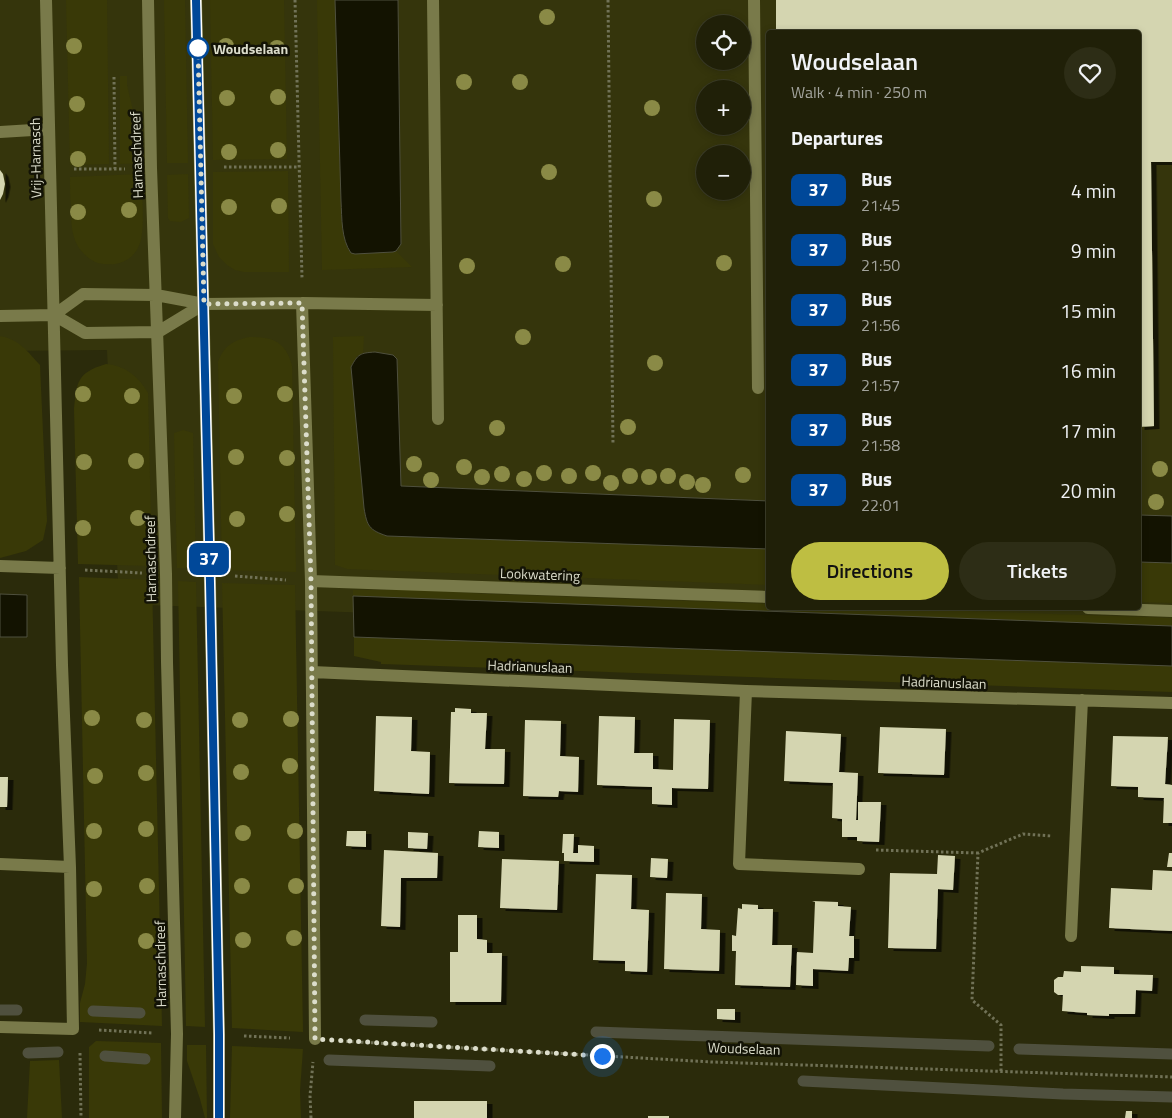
<!DOCTYPE html>
<html lang="en">
<head>
<meta charset="utf-8">
<style>
	body { margin:0; font-family:"Titillium Web",sans-serif; background:#2d2d16; color:#f1f3f6; height:100vh; display:flex; flex-direction:column; font-size:19px; white-space:nowrap }
	* { box-sizing:border-box; margin:0 }
	p { font-size:16px; color:#a2a39c }
	.icon { flex:none; width:28px; height:28px; fill:none; stroke:currentColor; stroke-width:2; stroke-linecap:round; stroke-linejoin:round }
	.map { position:relative; flex:1; overflow:hidden }
	.sheet { position:absolute; left:766px; top:30px; width:375px; height:580px; display:flex; flex-direction:column; background:#202008; border-radius:5px; box-shadow:0 2px 8px #0003,0 0 0 1px #3d3e29 }
	.sheet>* { flex:none }
	.badge { padding:0 10px; border-radius:8px; font-size:18px; line-height:32px }
	.buttons { position:absolute; left:696px; top:15px; display:grid; gap:10px }
	.buttons a { display:grid; place-items:center; width:55px; height:55px; border-radius:50%; background:#202008; box-shadow:0 2px 8px #0003,0 0 0 1px #3d3e29; font-size:25px }
	.you { position:absolute; width:25px; height:25px; margin:-12px; border:4px solid #fff; border-radius:50%; background:#1a73e8; box-shadow:0 0 0 8px #1a73e833 }
	.map>.badge { position:absolute; translate:-50% -50%; box-shadow:0 0 0 2px #fff }
	h2 { padding:0 25px; font-size:19px; line-height:45px }
	.round { display:grid; place-items:center; flex:none; width:52px; height:52px; border-radius:26px; background:#2d2d16 }
	.headline { display:flex; align-items:center; justify-content:space-between; height:85px; padding:0 25px }
	h1 { font-size:24px; font-weight:600; line-height:38px }
	.cta { display:flex; gap:10px; margin-top:auto; padding:10px 25px }
	.cta a { flex:1; height:58px; border-radius:30px; background:#bebe42; color:#111; font-size:20px; font-weight:600; line-height:58px; text-align:center }
	.cta a+a { background:#2d2d16; color:#f1f3f6 }
	ul { padding:0; list-style:none }
	li { display:flex; align-items:center; gap:15px; height:60px; padding:0 25px }
	li div { flex:1 }
	li b { display:block; font-size:19px }
	li em { font-style:normal }
	li .badge { min-width:55px; font-weight:700; text-align:center }
	.map>svg:first-child { display:block }
	.built { fill:#35350c; fill-rule:evenodd }
	.green { fill:#393907 }
	.water { fill:#131301; stroke:#4f503e }
	.lines { fill:none; stroke-linecap:round; stroke-linejoin:round }
	.stream { stroke:#4f503e; stroke-width:11 }
	.building { fill:#d4d5b0; filter:url(#shadow) }
	.path { stroke:#717257; stroke-width:3; stroke-dasharray:2.5 2.5; stroke-linecap:butt }
	.minor { stroke:#797a4a; stroke-width:12 }
	.tree { fill:#8a8a46 }
	.line-casing { stroke:#fff; stroke-width:11 }
	.line { stroke:#004899; stroke-width:8 }
	.walk { stroke:#dcddcb; stroke-width:5; stroke-dasharray:0 9 }
	.stop-dot { fill:#fff; stroke:#004899; stroke-width:2.5 }
	.labels { text-anchor:middle; dominant-baseline:central; stroke-width:5; stroke-linejoin:round; paint-order:stroke }
	.stop-label { font-size:14px; font-weight:bold; fill:#dcddcb; stroke:#131306; text-anchor:start }
	.street-label { font-size:14px; fill:#dcddcb; stroke:#131306 }
</style>
</head>
<body>
<div class="map">
<svg width="1172" height="1118" viewBox="0 0 1172 1118">
	<defs>
		<filter id="shadow"><feDropShadow dx="5.5" dy="3" stdDeviation="0" flood-color="#0009"/></filter>
	</defs>
	<rect width="100%" height="100%" fill="#2b2b0b"/>
	<path class="built" d="M 0,0 L 1172,0 L 1172,642 L 119,604 L 107,350 L 0,351 ZM 705,24 L 742,24 L 742,61 L 705,61 ZM 769,32 L 1139,32 L 1139,608 L 769,608 ZM 705,89 L 742,89 L 742,126 L 705,126 ZM 705,154 L 742,154 L 742,191 L 705,191 Z"/>
	<path class="green" d="M 66,0 L 107,0 L 109,164 L 70,165 Z
		M 164,0 L 185,0 L 188,163 L 167,163 Z
		M 210,0 L 284,0 L 287,159 L 213,160 Z
		M 317,0 L 335,0 L 341,201 L 355,254 L 393,252 L 396,251 L 412,267 L 322,270 Z
		M 120,76 L 127,76 L 127,85 L 141,145 L 141,163 L 120,164 Z
		M 288,171 L 289,272 L 244,272 L 235,270 L 227,265 L 219,257 L 213,244 L 213,172 Z
		M 141,174 C 142,191 145,229 140,243 C 136,255 127,262 115,264 C 106,265 97,264 90,259 C 72,246 71,228 71,208 C 70,197 70,187 70,177 Z
		M 188,174 L 189,218 L 181,222 L 170,221 L 168,218 L 167,175 Z
		M 0,336 C 19,339 28,352 40,365 L 47,521 L 43,540 L 26,551 L 0,558 Z
		M 364,336 L 363,353 L 357,356 L 351,367 L 364,508 C 367,526 369,530 387,536 L 769,549 L 769,585 L 347,569 L 335,565 L 333,337 Z
		M 249,337 C 272,337 286,341 292,366 L 296,572 L 222,570 L 218,362 C 224,346 232,341 249,337 Z
		M 106,364 C 126,366 138,376 148,393 L 152,566 L 78,564 L 74,409 C 77,381 77,373 106,364 Z
		M 183,430 L 193,433 L 196,568 L 177,568 L 174,433 Z
		M 1139,562 L 1172,563 L 1172,603 L 1139,602 Z
		M 79,577 L 152,580 L 162,1026 L 80,1022 L 80,1003 L 85,984 L 87,963 Z
		M 178,581 L 196,582 L 205,1027 L 186,1026 Z
		M 222,583 L 295,585 L 303,1032 L 232,1028 Z
		M 353,590 L 427,590 L 487,594 L 769,604 L 769,608 L 873,608 L 1172,618 L 1172,626 L 353,596 Z
		M 354,637 L 1172,666 L 1172,692 L 381,664 L 381,662 L 354,656 Z
		M 96,1041 L 161,1043 L 162,1118 L 89,1118 L 89,1047 Z
		M 187,1045 L 206,1045 L 207,1118 L 205,1118 L 200,1099 L 187,1061 Z
		M 232,1046 L 303,1049 L 300,1091 L 301,1118 L 230,1118 Z
		M 59,1060 L 62,1118 L 27,1118 L 30,1061 Z"/>
	<path class="water" d="M 335,0 L 398,0 L 401,244 L 396,251 L 393,252 L 355,254 L 351,253 C 341,239 342,218 341,201 Z
		M 375,352 L 393,355 L 397,359 L 401,486 L 769,501 L 769,549 L 387,536 C 369,530 367,526 364,508 L 351,367 C 358,354 360,353 375,352 Z
		M 1139,515 L 1172,516 L 1172,563 L 1139,562 Z
		M 0,594 L 27,595 L 27,637 L 0,637 Z
		M 353,596 L 1172,626 L 1172,666 L 354,637 Z"/>
	<g class="lines">
		<path class="stream" d="M 0,1010 L 17,1010
			M 93,1011 L 140,1013
			M 365,1020 L 432,1022
			M 596,1032 L 989,1046
			M 1019,1049 L 1172,1054
			M 28,1053 L 58,1052
			M 105,1056 L 145,1059
			M 329,1060 L 490,1066
			M 803,1081 L 1063,1094 L 1172,1097"/>
	</g>
	<path class="building" d="M 776,0 L 1172,0 L 1172,162 L 1151,162 L 1154,426 L 1139,427 L 1139,32 L 776,32 Z
		M 0,170 L 3,174 L 5,184 L 3,194 L 0,200 Z
		M 455,708 L 471,709 L 471,713 L 487,713 L 485,749 L 505,749 L 504,784 L 449,783 L 451,712 L 455,712 Z
		M 376,716 L 412,717 L 411,751 L 430,752 L 429,794 L 374,791 Z
		M 599,716 L 635,717 L 634,753 L 653,753 L 653,769 L 673,770 L 674,719 L 710,720 L 708,789 L 672,788 L 672,805 L 652,804 L 652,787 L 597,785 Z
		M 525,720 L 561,721 L 560,756 L 579,757 L 578,792 L 559,791 L 558,797 L 523,796 Z
		M 880,727 L 946,729 L 944,775 L 878,773 Z
		M 786,731 L 841,734 L 839,772 L 858,773 L 856,820 L 858,820 L 858,802 L 881,802 L 879,842 L 857,841 L 857,837 L 842,837 L 842,819 L 832,818 L 833,783 L 784,781 Z
		M 1113,736 L 1168,737 L 1165,784 L 1172,785 L 1172,823 L 1163,823 L 1164,798 L 1138,797 L 1138,787 L 1111,786 Z
		M 0,777 L 8,777 L 7,807 L 0,807 Z
		M 347,831 L 366,831 L 366,847 L 346,846 Z
		M 479,831 L 499,832 L 499,848 L 478,847 Z
		M 408,832 L 428,833 L 427,849 L 408,848 Z
		M 563,834 L 574,834 L 573,853 L 578,853 L 578,845 L 594,846 L 594,862 L 564,861 L 564,853 L 562,853 Z
		M 384,850 L 438,853 L 437,878 L 401,878 L 400,927 L 381,926 Z
		M 1169,853 L 1172,853 L 1172,867 L 1167,867 Z
		M 938,855 L 955,856 L 953,890 L 938,889 L 936,949 L 888,948 L 890,873 L 937,874 Z
		M 651,858 L 668,859 L 667,878 L 650,877 Z
		M 502,859 L 559,861 L 557,910 L 500,908 Z
		M 1153,870 L 1172,871 L 1172,931 L 1109,928 L 1111,888 L 1152,890 Z
		M 596,874 L 632,875 L 631,909 L 649,910 L 647,972 L 625,971 L 625,961 L 593,960 Z
		M 666,893 L 702,894 L 701,929 L 720,930 L 719,971 L 664,969 Z
		M 812,901 L 838,902 L 838,906 L 851,907 L 849,936 L 854,936 L 854,958 L 849,958 L 848,971 L 813,969 L 813,986 L 796,985 L 797,952 L 813,953 L 815,902 Z
		M 742,904 L 758,905 L 758,909 L 773,909 L 772,945 L 792,945 L 790,987 L 735,985 L 736,951 L 732,951 L 732,935 L 736,936 L 738,908 L 742,909 Z
		M 458,915 L 477,915 L 477,939 L 487,940 L 487,953 L 502,953 L 501,1002 L 450,1002 L 450,952 L 458,952 Z
		M 1081,966 L 1114,967 L 1114,974 L 1153,975 L 1152,991 L 1136,990 L 1135,1014 L 1109,1014 L 1109,1016 L 1087,1015 L 1087,1013 L 1062,1011 L 1063,995 L 1058,995 L 1054,992 L 1054,980 L 1058,977 L 1063,977 L 1064,971 L 1081,972 Z
		M 717,1009 L 735,1009 L 735,1020 L 717,1019 Z
		M 414,1101 L 487,1101 L 487,1118 L 414,1118 Z
		M 1126,1111 L 1132,1111 L 1132,1118 L 1125,1118 Z
		M 648,1116 L 669,1116 L 669,1118 L 648,1118 Z"/>
	<g class="lines">
		<path class="path" d="M 295,0 L 302,278
			M 608,0 L 613,445
			M 114,77 L 115,169
			M 224,167 L 299,167
			M 74,169 L 125,169
			M 85,570 L 142,573
			M 235,576 L 286,580
			M 876,850 L 978,853
			M 99,1030 L 152,1033
			M 244,1036 L 290,1038
			M 341,1041 L 712,1062 L 1172,1077
			M 80,1053 L 81,1118
			M 1001,1071 L 1001,1025 L 972,1000 L 978,853 L 1023,834 L 1052,836
			M 311,1118 L 310,1096 L 313,1062"/>
		<path class="minor" d="M 148,0 L 151,168 L 166,574 L 167,662 L 177,1034 L 175,1118
			M 196,0 L 210,583 L 219,1035 L 219,1118
			M 433,0 L 438,419
			M 754,0 L 758,388
			M 0,132 L 49,129
			M 302,303 L 311,581 L 315,1039
			M 54,315 L 83,294 L 156,295 L 204,304 L 302,303 L 437,305
			M 0,316 L 54,315 L 85,333 L 158,332
			M 158,332 L 204,304
			M 0,566 L 60,568
			M 311,581 L 769,597
			M 1088,608 L 1172,611
			M 312,672 L 746,691 L 1172,703
			M 746,691 L 739,864 L 859,869
			M 0,864 L 70,867
			M 1071,936 L 1082,700
			M 0,1027 L 73,1029 L 70,867 L 62,665 L 46,0"/>
	</g>
	<g class="tree">
		<circle cx="547" cy="17" r="8"/>
		<circle cx="74" cy="46" r="8"/>
		<circle cx="226" cy="46" r="8"/>
		<circle cx="277" cy="48" r="8"/>
		<circle cx="464" cy="82" r="8"/>
		<circle cx="520" cy="82" r="8"/>
		<circle cx="278" cy="97" r="8"/>
		<circle cx="227" cy="98" r="8"/>
		<circle cx="77" cy="104" r="8"/>
		<circle cx="652" cy="108" r="8"/>
		<circle cx="278" cy="150" r="8"/>
		<circle cx="229" cy="152" r="8"/>
		<circle cx="78" cy="159" r="8"/>
		<circle cx="549" cy="172" r="8"/>
		<circle cx="654" cy="199" r="8"/>
		<circle cx="279" cy="206" r="8"/>
		<circle cx="229" cy="207" r="8"/>
		<circle cx="129" cy="210" r="8"/>
		<circle cx="78" cy="212" r="8"/>
		<circle cx="724" cy="263" r="8"/>
		<circle cx="563" cy="264" r="8"/>
		<circle cx="467" cy="266" r="8"/>
		<circle cx="523" cy="337" r="8"/>
		<circle cx="655" cy="363" r="8"/>
		<circle cx="83" cy="394" r="8"/>
		<circle cx="285" cy="394" r="8"/>
		<circle cx="132" cy="396" r="8"/>
		<circle cx="234" cy="396" r="8"/>
		<circle cx="628" cy="427" r="8"/>
		<circle cx="497" cy="428" r="8"/>
		<circle cx="236" cy="457" r="8"/>
		<circle cx="287" cy="458" r="8"/>
		<circle cx="136" cy="461" r="8"/>
		<circle cx="84" cy="462" r="8"/>
		<circle cx="414" cy="464" r="8"/>
		<circle cx="464" cy="467" r="8"/>
		<circle cx="1160" cy="469" r="8"/>
		<circle cx="544" cy="473" r="8"/>
		<circle cx="593" cy="473" r="8"/>
		<circle cx="502" cy="474" r="8"/>
		<circle cx="743" cy="475" r="8"/>
		<circle cx="569" cy="476" r="8"/>
		<circle cx="630" cy="476" r="8"/>
		<circle cx="668" cy="476" r="8"/>
		<circle cx="482" cy="477" r="8"/>
		<circle cx="649" cy="477" r="8"/>
		<circle cx="524" cy="479" r="8"/>
		<circle cx="431" cy="480" r="8"/>
		<circle cx="687" cy="482" r="8"/>
		<circle cx="611" cy="483" r="8"/>
		<circle cx="703" cy="485" r="8"/>
		<circle cx="1156" cy="502" r="8"/>
		<circle cx="287" cy="514" r="8"/>
		<circle cx="138" cy="518" r="8"/>
		<circle cx="237" cy="519" r="8"/>
		<circle cx="83" cy="528" r="8"/>
		<circle cx="92" cy="718" r="8"/>
		<circle cx="291" cy="719" r="8"/>
		<circle cx="144" cy="720" r="8"/>
		<circle cx="240" cy="720" r="8"/>
		<circle cx="290" cy="766" r="8"/>
		<circle cx="241" cy="772" r="8"/>
		<circle cx="146" cy="773" r="8"/>
		<circle cx="95" cy="776" r="8"/>
		<circle cx="146" cy="829" r="8"/>
		<circle cx="94" cy="831" r="8"/>
		<circle cx="295" cy="831" r="8"/>
		<circle cx="243" cy="833" r="8"/>
		<circle cx="147" cy="886" r="8"/>
		<circle cx="242" cy="886" r="8"/>
		<circle cx="296" cy="886" r="8"/>
		<circle cx="94" cy="889" r="8"/>
		<circle cx="294" cy="938" r="8"/>
		<circle cx="243" cy="940" r="8"/>
		<circle cx="146" cy="941" r="8"/>
	</g>
	<g class="lines">
		<defs>
			<path id="line" d="M 196,0 L 210,583 L 219,1035 L 219,1118"/>
		</defs>
		<use href="#line" class="line-casing"/>
		<use href="#line" class="line"/>
		<path class="walk" d="M 198,48 L 204,304 L 302,303 L 311,581 L 315,1039 L 602,1056"/>
	</g>
	<circle class="stop-dot" cx="198" cy="48" r="10"/>
	<g class="labels">
		<g class="stop-label">
			<text x="213" y="48">Woudselaan</text>
		</g>
		<g class="street-label">
			<text transform="translate(136 155) rotate(-92)">Harnaschdreef</text>
			<text transform="translate(35 158) rotate(-91)">Vrij-Harnasch</text>
			<text transform="translate(150 559) rotate(-91)">Harnaschdreef</text>
			<text transform="translate(540 574) rotate(2)">Lookwatering</text>
			<text transform="translate(530 666) rotate(2)">Hadrianuslaan</text>
			<text transform="translate(944 682) rotate(2)">Hadrianuslaan</text>
			<text transform="translate(160 964) rotate(-91)">Harnaschdreef</text>
			<text transform="translate(744 1048) rotate(2)">Woudselaan</text>
		</g>
	</g>
</svg>
<div class="buttons">
<a><svg class="icon" aria-label="locate" viewBox="0 0 24 24"><circle cx="12" cy="12" r="6"/><path d="M12 2v4M12 18v4M2 12h4M18 12h4"/></svg></a>
<a>+</a>
<a>−</a>
</div>
<div class="you" style="left:602px;top:1056px"></div>
<b class="badge" style="left:209px;top:559px;background:#004899;color:#fff">37</b>
<section class="sheet">
<div class="headline"><div><h1>Woudselaan</h1><p>Walk · 4 min · 250 m</p></div><a class="round"><svg class="icon" aria-label="heart" viewBox="0 0 24 24"><path d="M12 20l-8-8c-3-5 5-10 8-4 3-6 11-1 8 4z"/></svg></a></div>
<h2>Departures</h2>
<ul>
<li><span class="badge" style="background:#004899;color:#fff">37</span><div><b>Bus</b><p>21:45</p></div><em>4 min</em></li>
<li><span class="badge" style="background:#004899;color:#fff">37</span><div><b>Bus</b><p>21:50</p></div><em>9 min</em></li>
<li><span class="badge" style="background:#004899;color:#fff">37</span><div><b>Bus</b><p>21:56</p></div><em>15 min</em></li>
<li><span class="badge" style="background:#004899;color:#fff">37</span><div><b>Bus</b><p>21:57</p></div><em>16 min</em></li>
<li><span class="badge" style="background:#004899;color:#fff">37</span><div><b>Bus</b><p>21:58</p></div><em>17 min</em></li>
<li><span class="badge" style="background:#004899;color:#fff">37</span><div><b>Bus</b><p>22:01</p></div><em>20 min</em></li>
</ul>
<div class="cta"><a>Directions</a><a>Tickets</a></div>
</section>
</div>
</body>
</html>
